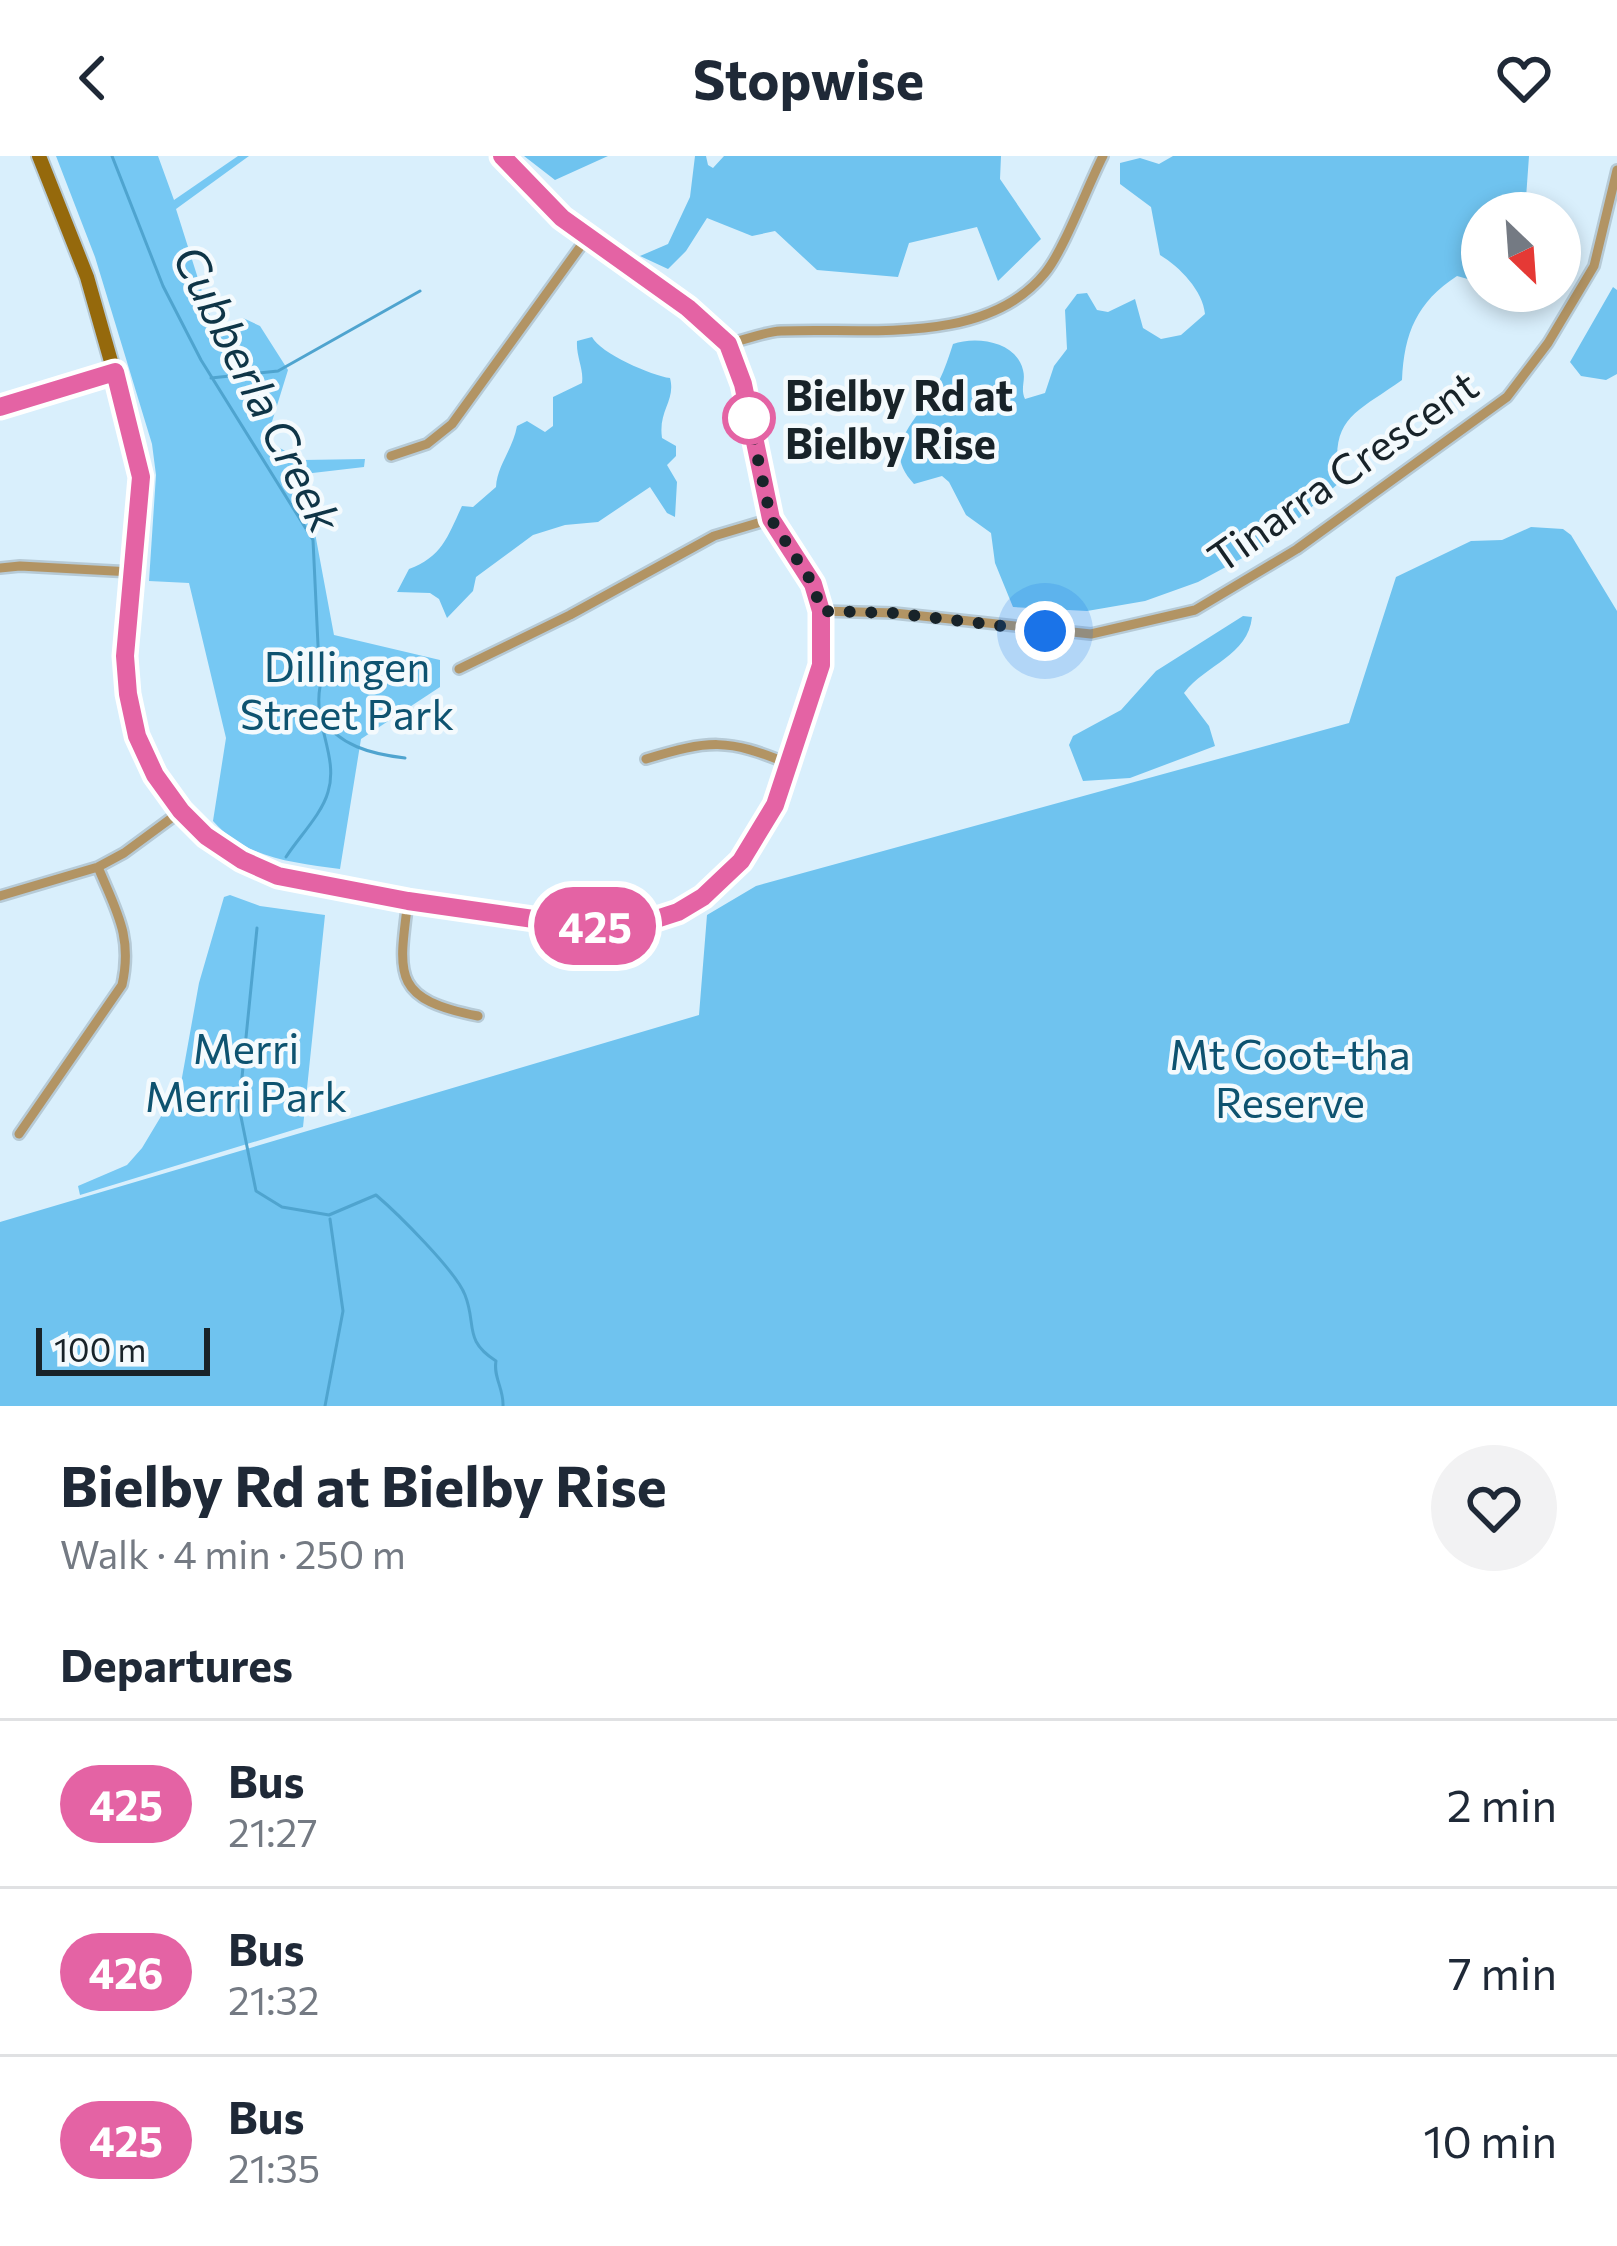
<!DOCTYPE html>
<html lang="en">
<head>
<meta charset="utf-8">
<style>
	body { margin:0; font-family:Commissioner,sans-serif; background:#f2f2f3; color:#1f2937; height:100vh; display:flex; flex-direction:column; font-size:45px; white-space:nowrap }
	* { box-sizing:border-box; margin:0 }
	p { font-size:39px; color:#747a83 }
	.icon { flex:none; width:66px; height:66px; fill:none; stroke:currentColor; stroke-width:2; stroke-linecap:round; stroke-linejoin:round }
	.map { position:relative; height:1250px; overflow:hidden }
	.sheet { display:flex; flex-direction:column; background:#fff; flex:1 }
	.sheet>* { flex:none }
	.badge { padding:0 24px; border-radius:39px; font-size:42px; line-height:78px }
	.needle { width:78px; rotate:155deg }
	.controls { position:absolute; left:1461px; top:36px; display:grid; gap:24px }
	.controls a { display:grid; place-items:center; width:120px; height:120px; border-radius:50%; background:#fff; box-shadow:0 6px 18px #0003; font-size:60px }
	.scale { position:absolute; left:36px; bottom:30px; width:174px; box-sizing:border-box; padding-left:12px; border:6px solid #182329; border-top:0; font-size:33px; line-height:42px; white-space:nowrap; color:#182329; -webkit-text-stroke:9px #f4fafd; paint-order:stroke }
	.you { position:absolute; width:60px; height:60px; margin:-30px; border:9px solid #fff; border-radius:50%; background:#1a73e8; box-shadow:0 0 0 18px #1a73e833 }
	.map>.badge { position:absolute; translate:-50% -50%; box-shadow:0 0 0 6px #fff }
	h2 { padding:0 60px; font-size:45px; line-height:108px }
	.round { display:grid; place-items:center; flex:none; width:126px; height:126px; border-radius:63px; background:#f2f2f3 }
	.overview { display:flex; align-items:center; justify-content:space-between; height:204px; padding:0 60px }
	h1 { font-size:57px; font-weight:700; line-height:90px }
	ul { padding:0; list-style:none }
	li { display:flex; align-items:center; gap:36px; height:168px; padding:0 60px; border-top:3px solid #e0e1e3 }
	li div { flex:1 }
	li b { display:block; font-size:45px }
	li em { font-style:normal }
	li .badge { min-width:132px; font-weight:700; text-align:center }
	header { display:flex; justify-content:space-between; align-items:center; height:156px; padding:0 60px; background:#fff; font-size:54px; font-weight:700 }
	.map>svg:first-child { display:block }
	.green { fill:#76c8f3 }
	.forest { fill:#6fc3ef }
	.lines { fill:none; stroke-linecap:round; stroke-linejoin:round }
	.stream { stroke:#4fa4cf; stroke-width:3 }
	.street-casing { stroke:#b6cad6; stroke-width:14 }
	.secondary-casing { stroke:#b6cad6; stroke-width:18 }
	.street { stroke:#b29464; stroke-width:9 }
	.secondary { stroke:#95690c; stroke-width:14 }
	.line-casing { stroke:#fff; stroke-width:27 }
	.line { stroke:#e463a4; stroke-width:18 }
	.walk { stroke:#182329; stroke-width:12; stroke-dasharray:0 21.6 }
	.stop-dot { fill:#fff; stroke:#e463a4; stroke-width:6 }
	.labels { text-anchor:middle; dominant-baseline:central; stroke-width:9; stroke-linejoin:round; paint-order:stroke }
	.stop-label { font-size:42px; font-weight:bold; fill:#182329; stroke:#f4fafd; text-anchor:start }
	.street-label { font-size:42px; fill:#182329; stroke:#f4fafd }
	.park-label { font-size:42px; fill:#0e5370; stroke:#f4fafd }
	.water-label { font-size:45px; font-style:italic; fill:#0f3547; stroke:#f4fafd }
</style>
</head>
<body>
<header><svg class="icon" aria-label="back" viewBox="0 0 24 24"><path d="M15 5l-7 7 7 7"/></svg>Stopwise<svg class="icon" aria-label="heart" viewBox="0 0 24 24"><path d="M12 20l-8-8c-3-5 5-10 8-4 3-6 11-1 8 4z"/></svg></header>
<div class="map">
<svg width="1617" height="1250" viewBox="0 0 1617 1250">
	<rect width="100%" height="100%" fill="#d9effc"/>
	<path class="green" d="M 56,0 L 158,0 L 174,44 L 238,0 L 249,0 L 176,53 L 214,173 L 243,162 L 260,170 L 288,214 L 266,285 L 303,304 L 365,303 L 364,311 L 304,318 L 334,479 L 440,504 L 440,531 L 361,583 L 340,713 C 292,706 247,703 213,665 L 226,582 L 189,427 L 149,425 L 156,319 L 152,288 L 95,101 Z
		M 230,739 L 260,750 L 325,759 L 303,971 L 80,1039 L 78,1030 L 127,1009 L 142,992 L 181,927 L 199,827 L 224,741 Z"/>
	<path class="forest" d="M 524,0 L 608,0 L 555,24 Z
		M 695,0 L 706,0 L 708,9 L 713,12 L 724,0 L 1001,0 L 1000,23 L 1041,83 L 998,125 L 977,71 L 909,87 L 898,121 L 817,114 L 775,75 L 752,80 L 707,62 L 686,95 L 668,113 L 640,100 L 668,88 L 690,41 Z
		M 1173,0 L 1529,0 L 1525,56 L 1482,57 L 1482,127 L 1457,120 C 1417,146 1404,177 1402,224 C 1356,257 1328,262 1340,326 L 1272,386 L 1198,426 L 1145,445 L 1087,455 L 1013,451 L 995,407 L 991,377 L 966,359 L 949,326 L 942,320 L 914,328 C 877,289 922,262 939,225 C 945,213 949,200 953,188 C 976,180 1016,185 1023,214 C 1026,225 1020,232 1025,243 L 1045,237 L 1054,210 L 1067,193 L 1065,154 L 1077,138 L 1087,137 L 1097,154 L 1108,156 L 1135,143 L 1143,172 L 1161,183 L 1181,179 L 1205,158 C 1203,135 1180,111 1160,99 L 1151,51 L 1120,28 L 1120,7 L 1140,2 L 1159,8 Z
		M 1613,131 L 1617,134 L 1617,218 L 1606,224 L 1581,220 L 1570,206 Z
		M 592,181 C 600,197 652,220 670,222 C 676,245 658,254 662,282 L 676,290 L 676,300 L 667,309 L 677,326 L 675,361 L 667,357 L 650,331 L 598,366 L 565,369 L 533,379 L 476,421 L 473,435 L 447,462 L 439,443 L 430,437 L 397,436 L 409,413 C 442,401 448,380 462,350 L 473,351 L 496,331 C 497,310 513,293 517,270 L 527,265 L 545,276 L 553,270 L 553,241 L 582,227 C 584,213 576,201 577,185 Z
		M 1531,371 L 1563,373 L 1571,379 L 1617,455 L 1617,1250 L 0,1250 L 0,1066 L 699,859 L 707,759 L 756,730 L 1349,567 L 1396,421 L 1471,385 L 1502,384 Z
		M 1243,460 L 1252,461 C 1248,500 1206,508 1184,537 L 1209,570 L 1215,590 L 1130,622 L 1083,625 L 1069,589 L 1073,580 L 1121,554 L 1156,515 Z"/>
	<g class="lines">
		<path class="stream" d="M 112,0 L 163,130 L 201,204 L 313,384 L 320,531 C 313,567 339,601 328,636 C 322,658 298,682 286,701
			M 211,222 L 278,215 L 420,135
			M 320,560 C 339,590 371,598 405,602
			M 257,772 L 239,951 L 256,1035 L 282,1051 L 329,1059 L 376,1039 C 397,1057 456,1115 465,1139 C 477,1169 463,1184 496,1205 C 493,1221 504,1233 503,1250
			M 325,1250 L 343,1155 L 330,1063"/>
		<defs>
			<path id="street" d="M 727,188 C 745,184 763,176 781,175 C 865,171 985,191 1045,117 C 1064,94 1088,29 1103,0
				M 0,251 L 115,216
				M 391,300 L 427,288 L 452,268 L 588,80
				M 0,412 L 20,410 L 132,416
				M 821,455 L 894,457 L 1091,478 L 1195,454 L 1297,393 L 1507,241 L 1548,187 L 1594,110 L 1617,14
				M 459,513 L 570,459 L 714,380 L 771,363
				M 646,603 C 709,584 727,582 789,608
				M 0,740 L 98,711 L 124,697 L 181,655
				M 408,745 C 398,821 393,843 478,860
				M 19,978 L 122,829 C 133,780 116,755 98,711"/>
			<path id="secondary" d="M 39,0 L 87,121 L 135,290 L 141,321 L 125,500 L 127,538 L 137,580 L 155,619 L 181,655 L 220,690 L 292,725 L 582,770 L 644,767 L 678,756 L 703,741 L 749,695 L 774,649 L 821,509 L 821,455 L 813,428 L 771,363 L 743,228 L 727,188 L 688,152 L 563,62 L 502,0"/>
		</defs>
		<use href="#street" class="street-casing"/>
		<use href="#secondary" class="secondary-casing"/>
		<use href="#street" class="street"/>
		<use href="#secondary" class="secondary"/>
	</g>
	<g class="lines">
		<defs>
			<path id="line" d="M 0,251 L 115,216 L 141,321 L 125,500 L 128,538 L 137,580 L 155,619 L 181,655 L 206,680 L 242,704 L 278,720 L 408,745 L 583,770 L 644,767 L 678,756 L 703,741 L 741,705 L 775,649 L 821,509 L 821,455 L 813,428 L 771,363 L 743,228 L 728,188 L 688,152 L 562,62 L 502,0"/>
		</defs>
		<use href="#line" class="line-casing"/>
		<use href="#line" class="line"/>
		<path class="walk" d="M 749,262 L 771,363 L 813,428 L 821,455 L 894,457 L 1045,475"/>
	</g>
	<circle class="stop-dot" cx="749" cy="262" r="24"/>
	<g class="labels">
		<g class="stop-label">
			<text x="785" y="238">Bielby Rd at<tspan x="785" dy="48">Bielby Rise</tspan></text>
		</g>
		<g class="street-label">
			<text transform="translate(1342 314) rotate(-35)">Tinarra Crescent</text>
		</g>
		<g class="park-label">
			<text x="347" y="509">Dillingen<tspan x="347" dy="48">Street Park</tspan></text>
			<text x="246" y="891">Merri<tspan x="246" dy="48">Merri Park</tspan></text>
			<text x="1290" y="897">Mt Coot-tha<tspan x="1290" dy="48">Reserve</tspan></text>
		</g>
		<g class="water-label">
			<text transform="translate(259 232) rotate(63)">Cubberla Creek</text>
		</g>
	</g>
</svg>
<div class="controls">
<a><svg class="needle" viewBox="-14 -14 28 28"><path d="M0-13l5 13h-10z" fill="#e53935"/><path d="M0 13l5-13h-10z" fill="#747a83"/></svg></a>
</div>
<div class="scale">100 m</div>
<div class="you" style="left:1045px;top:475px"></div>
<b class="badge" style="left:595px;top:770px;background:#e463a4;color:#fff">425</b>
</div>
<section class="sheet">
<div class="overview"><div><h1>Bielby Rd at Bielby Rise</h1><p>Walk · 4 min · 250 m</p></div><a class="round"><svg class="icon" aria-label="heart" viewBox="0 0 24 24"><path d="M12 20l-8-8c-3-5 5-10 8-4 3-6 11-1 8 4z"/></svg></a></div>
<h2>Departures</h2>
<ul>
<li><span class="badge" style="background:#e463a4;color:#fff">425</span><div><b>Bus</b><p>21:27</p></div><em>2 min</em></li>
<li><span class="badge" style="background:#e463a4;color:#fff">426</span><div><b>Bus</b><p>21:32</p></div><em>7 min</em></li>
<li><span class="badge" style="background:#e463a4;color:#fff">425</span><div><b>Bus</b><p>21:35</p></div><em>10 min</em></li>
</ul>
</section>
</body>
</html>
